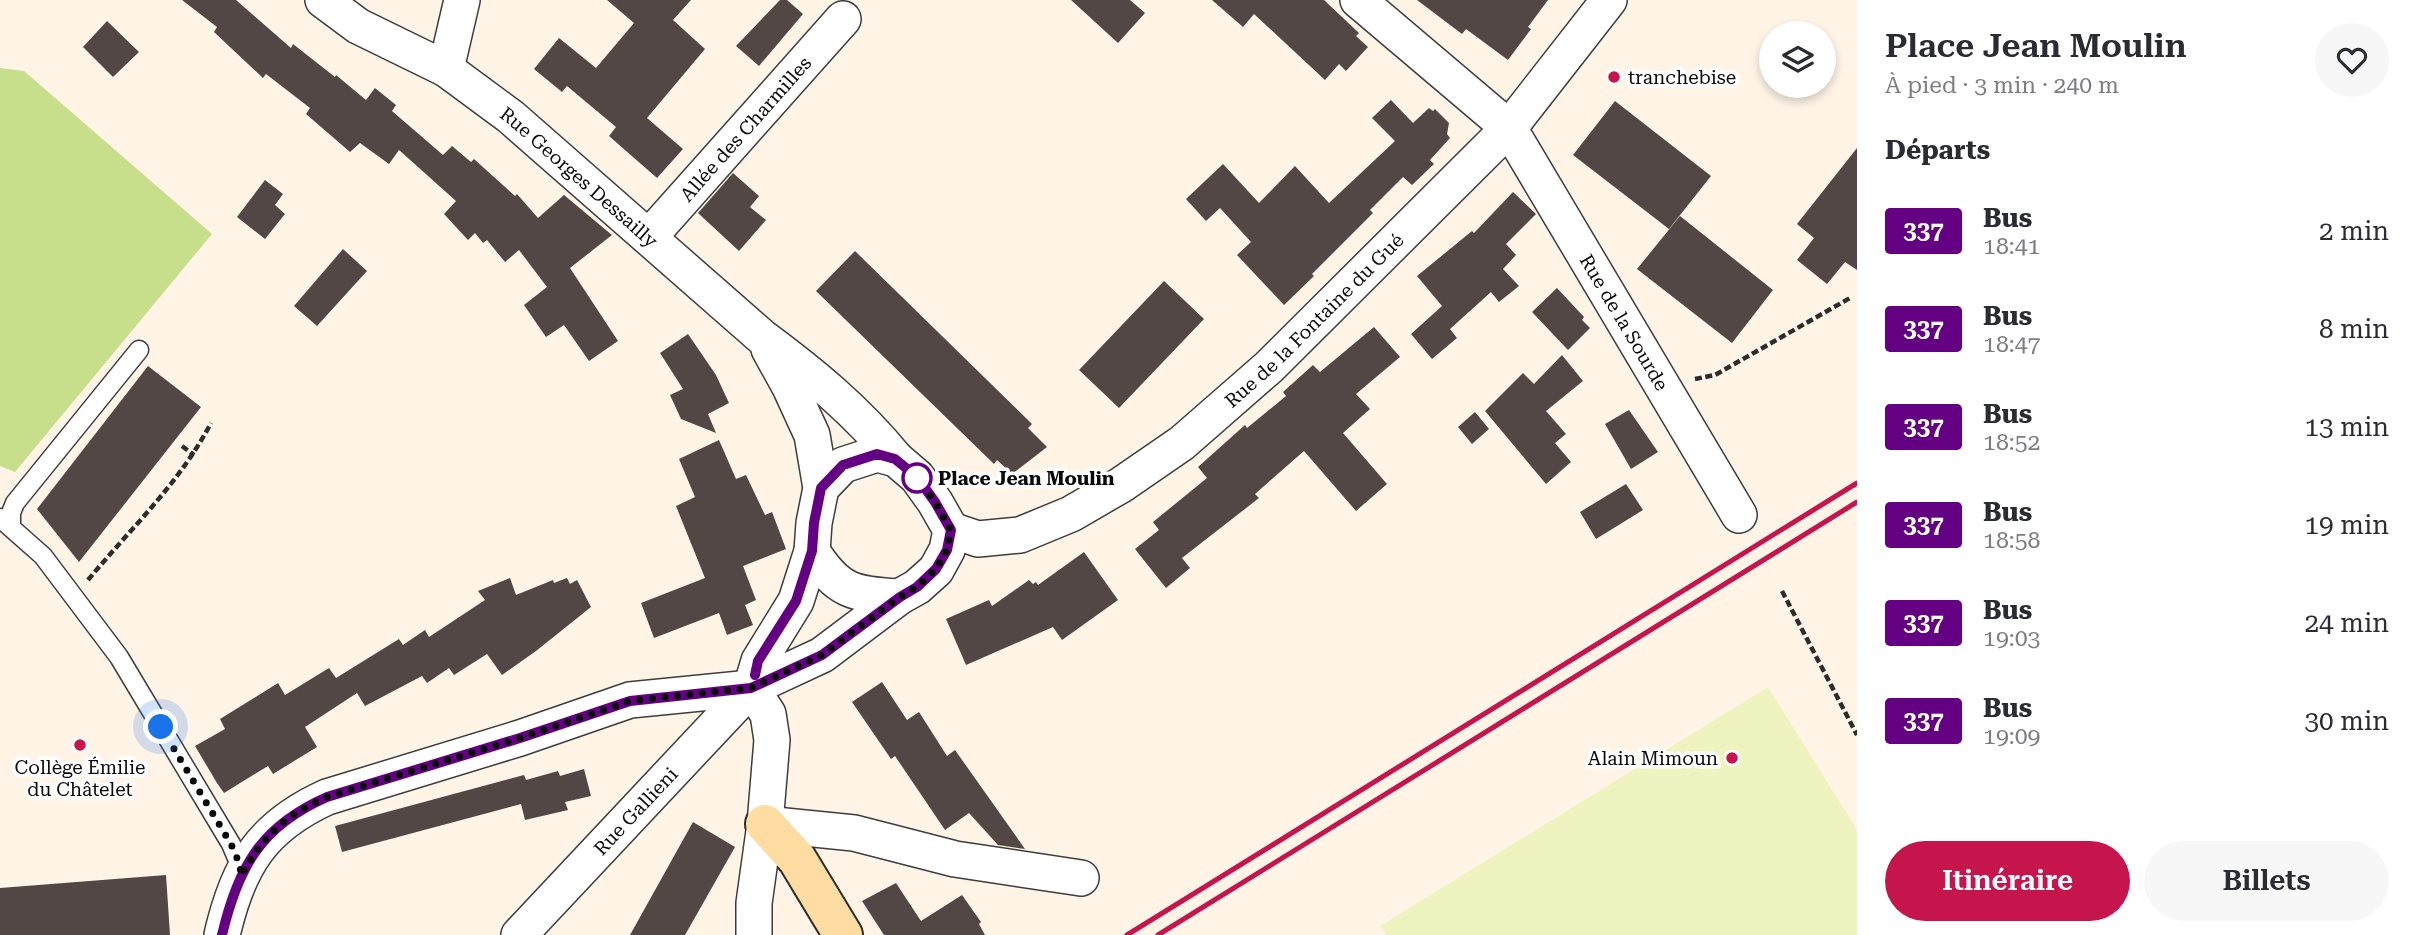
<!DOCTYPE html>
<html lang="fr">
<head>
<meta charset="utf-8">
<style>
	body { margin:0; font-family:"Roboto Serif",serif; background:#f7f7f7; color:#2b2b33; height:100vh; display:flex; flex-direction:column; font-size:26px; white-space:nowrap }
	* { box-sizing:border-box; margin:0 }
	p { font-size:23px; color:#7c7c81 }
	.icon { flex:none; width:38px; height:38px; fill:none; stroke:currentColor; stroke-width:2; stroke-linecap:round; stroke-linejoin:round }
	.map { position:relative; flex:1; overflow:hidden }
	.panel { display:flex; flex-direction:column; background:#fff; width:560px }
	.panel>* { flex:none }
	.badge { padding:0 14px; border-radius:5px; font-size:24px; line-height:46px }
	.buttons { position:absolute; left:1759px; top:21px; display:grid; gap:14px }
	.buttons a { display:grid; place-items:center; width:77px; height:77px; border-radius:50%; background:#fff; box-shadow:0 4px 10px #0003; font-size:35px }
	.you { position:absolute; width:35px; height:35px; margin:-18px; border:5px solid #fff; border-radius:50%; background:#1a73e8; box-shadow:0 0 0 10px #1a73e833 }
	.map>.badge { position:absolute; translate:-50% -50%; box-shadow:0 0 0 4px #fff }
	h2 { padding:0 28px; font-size:26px; line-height:63px }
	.round { display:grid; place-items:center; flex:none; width:74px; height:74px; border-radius:37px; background:#f7f7f7 }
	.head { display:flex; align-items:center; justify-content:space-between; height:119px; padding:0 28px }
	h1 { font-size:33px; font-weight:600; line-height:52px }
	.action { display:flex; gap:14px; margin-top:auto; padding:14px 28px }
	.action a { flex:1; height:80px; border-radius:42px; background:#c6154d; color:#fff; font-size:28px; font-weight:600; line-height:80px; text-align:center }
	.action a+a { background:#f7f7f7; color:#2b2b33 }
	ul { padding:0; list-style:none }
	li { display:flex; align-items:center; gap:21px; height:98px; padding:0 28px }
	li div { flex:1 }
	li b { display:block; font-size:26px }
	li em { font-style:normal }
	li .badge { min-width:77px; font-weight:700; text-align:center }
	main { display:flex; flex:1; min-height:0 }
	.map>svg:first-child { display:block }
	.forest { fill:#c7df8a }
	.pitch { fill:#eff3bf }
	.building { fill:#534745 }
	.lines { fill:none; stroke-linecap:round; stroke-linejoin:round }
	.lane-casing { stroke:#3d3d3d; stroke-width:21 }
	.street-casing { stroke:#3d3d3d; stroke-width:38 }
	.secondary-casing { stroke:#2c2c2c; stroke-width:42 }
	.path { stroke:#2c2c2c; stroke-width:4.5; stroke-dasharray:7 3.5; stroke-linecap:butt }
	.lane { stroke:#fff; stroke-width:18 }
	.street { stroke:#fff; stroke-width:35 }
	.secondary { stroke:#ffdca1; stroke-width:38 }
	.rail { stroke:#c6154d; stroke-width:5 }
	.line-casing { stroke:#fff; stroke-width:16 }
	.line { stroke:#640082; stroke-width:10 }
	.walk { stroke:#0a0a0a; stroke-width:7; stroke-dasharray:0 12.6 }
	.poi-dot { fill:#c6154d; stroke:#fff; stroke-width:2.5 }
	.stop-dot { fill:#fff; stroke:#640082; stroke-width:3.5 }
	.labels { text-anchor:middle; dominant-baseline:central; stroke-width:7; stroke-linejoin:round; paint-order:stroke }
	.poi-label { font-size:19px; fill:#0a0a0a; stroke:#fff; text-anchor:start }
	.street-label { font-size:19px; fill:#0a0a0a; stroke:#fff }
	.stop-label { font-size:19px; font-weight:bold; fill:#0a0a0a; stroke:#fff; text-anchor:start }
</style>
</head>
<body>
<main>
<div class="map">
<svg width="1857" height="935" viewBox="0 0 1857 935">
	<rect width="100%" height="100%" fill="#fff4e6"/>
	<path class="forest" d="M 0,68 L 24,71 L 212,234 L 15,472 L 0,466 Z"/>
	<path class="pitch" d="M 1768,687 L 1857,830 L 1857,935 L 1386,935 L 1380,926 Z"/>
	<path class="building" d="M 182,0 L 236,0 L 291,48 L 293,44 L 335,77 L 336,75 L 366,100 L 375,88 L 396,105 L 392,111 L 443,155 L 452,146 L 471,162 L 474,159 L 515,196 L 517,194 L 538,218 L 564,195 L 612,235 L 570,268 L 618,341 L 589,361 L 564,325 L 546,337 L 524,305 L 547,287 L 519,250 L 505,262 L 487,240 L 483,243 L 475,233 L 468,240 L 444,214 L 456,201 L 399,150 L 389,164 L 360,143 L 350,152 L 306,114 L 310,108 L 266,74 L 263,78 L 214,32 L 217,27 Z
		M 607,0 L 691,0 L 673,20 L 705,49 L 647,118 L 683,149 L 657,178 L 609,136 L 616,127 L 567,86 L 562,92 L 534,69 L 559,38 L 596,68 L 634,23 Z
		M 780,0 L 787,0 L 803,14 L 759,66 L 736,46 Z
		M 1071,0 L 1130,0 L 1145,13 L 1118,43 Z
		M 1212,0 L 1324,0 L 1359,33 L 1356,36 L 1368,47 L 1346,71 L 1339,64 L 1325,80 L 1254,14 L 1243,27 Z
		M 1417,0 L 1548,0 L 1528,27 L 1531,29 L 1508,60 L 1466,29 L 1462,34 Z
		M 107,21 L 139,52 L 113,77 L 83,47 Z
		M 1391,100 L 1413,123 L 1429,108 L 1433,111 L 1435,109 L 1449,123 L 1447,134 L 1450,138 L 1430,160 L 1434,164 L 1412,185 L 1403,177 L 1370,210 L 1373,213 L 1312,274 L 1314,276 L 1284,305 L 1237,255 L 1251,242 L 1220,208 L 1206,221 L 1186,199 L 1223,164 L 1259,203 L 1295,166 L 1329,203 L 1395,141 L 1372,118 Z
		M 1615,101 L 1711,176 L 1669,229 L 1573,155 Z
		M 1857,148 L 1857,270 L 1845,262 L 1827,284 L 1797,260 L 1814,238 L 1797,224 Z
		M 733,173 L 759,196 L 750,207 L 766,220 L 739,251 L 698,213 Z
		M 265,180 L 283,194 L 275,205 L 285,214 L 265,239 L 237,217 Z
		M 1513,192 L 1536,214 L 1506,244 L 1516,255 L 1503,269 L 1519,286 L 1499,302 L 1491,292 L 1450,329 L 1457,338 L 1432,359 L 1411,334 L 1442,306 L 1417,276 L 1472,231 L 1474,233 Z
		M 1680,216 L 1773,290 L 1732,343 L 1637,269 Z
		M 343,249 L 367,271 L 317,326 L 294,306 Z
		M 855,251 L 1032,424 L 1028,428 L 1047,447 L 1012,474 L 997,460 L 994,464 L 816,291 Z
		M 1164,281 L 1204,319 L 1119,408 L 1079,370 Z
		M 1557,288 L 1584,317 L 1582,320 L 1590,328 L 1568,350 L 1532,312 Z
		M 1374,327 L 1400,357 L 1356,394 L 1370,409 L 1343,433 L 1387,484 L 1356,511 L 1304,451 L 1255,494 L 1259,498 L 1182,558 L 1190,568 L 1166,588 L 1135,549 L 1159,530 L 1153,522 L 1207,478 L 1198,467 L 1245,425 L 1247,428 L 1286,396 L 1283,392 L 1313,365 L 1320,372 Z
		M 688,334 L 716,375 L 729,403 L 708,414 L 716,433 L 681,419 L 670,395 L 683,389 L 660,353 Z
		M 1562,355 L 1583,381 L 1546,411 L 1566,434 L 1555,443 L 1571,462 L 1546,484 L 1485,411 L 1523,373 L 1534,384 Z
		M 148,366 L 201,407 L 79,562 L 37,509 Z
		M 1629,410 L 1658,452 L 1631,469 L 1605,424 Z
		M 1475,412 L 1489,429 L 1472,444 L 1458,427 Z
		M 719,440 L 736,479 L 746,475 L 765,515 L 772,512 L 786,549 L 743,566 L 756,600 L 745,605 L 753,625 L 727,635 L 719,613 L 654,638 L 641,603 L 705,578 L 676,506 L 695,497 L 679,459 Z
		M 1626,484 L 1643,510 L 1596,539 L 1580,512 Z
		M 1084,552 L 1118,600 L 1062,640 L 1053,627 L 966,665 L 946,619 L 989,600 L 992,606 L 1029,580 L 1033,584 L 1036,582 L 1038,585 Z
		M 510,578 L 516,595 L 553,580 L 554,583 L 567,578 L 570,584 L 577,580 L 591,607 L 536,651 L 502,675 L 487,654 L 454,675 L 449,668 L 427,683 L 422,676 L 365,706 L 357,693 L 305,727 L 317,747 L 273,774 L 268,766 L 224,793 L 217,783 L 195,746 L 225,729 L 220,719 L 278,683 L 285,695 L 329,668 L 336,678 L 399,639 L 403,645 L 425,630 L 429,637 L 485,600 L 478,591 Z
		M 882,682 L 907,720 L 919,712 L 947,756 L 955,750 L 1025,849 L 998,845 L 969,813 L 945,830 L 895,756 L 891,759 L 852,702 Z
		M 584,769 L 591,796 L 565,802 L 568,810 L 525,820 L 521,804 L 342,852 L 335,826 L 524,775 L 526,780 L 558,771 L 560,776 Z
		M 693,822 L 735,847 L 685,935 L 630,935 Z
		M 166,875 L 170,935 L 0,935 L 0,888 Z
		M 896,883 L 921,921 L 962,895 L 981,922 L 979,924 L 985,935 L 884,935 L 862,901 Z"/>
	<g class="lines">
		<defs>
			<path id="lane" d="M 0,518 L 43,556 L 119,657 L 231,844 L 240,865 L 241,873
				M 11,525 L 11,513 L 15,503 L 139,350"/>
			<g id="street">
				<path id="s1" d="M 323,0 L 358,26 L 446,69 L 511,117 L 762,337 C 812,374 857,411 896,459"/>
				<path id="s2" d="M 1358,0 L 1509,128 L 1739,515"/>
				<path d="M 446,69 L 462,0"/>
				<path id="s3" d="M 649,237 L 843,19"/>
				<path d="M 769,349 L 790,387 L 812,435 L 821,488"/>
				<path id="s4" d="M 951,530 L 978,539 L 1020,535 L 1071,514 L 1121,485 L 1182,443 L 1269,367 L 1509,128 L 1609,0"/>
				<path d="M 812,551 C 838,592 853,594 899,597"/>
				<path d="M 751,688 L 768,714 L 772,740 L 765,824 L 754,903 L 754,935"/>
				<path d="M 765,824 L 854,833 L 955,859 L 1081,878"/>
				<path d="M 222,935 C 238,866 261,827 327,797 L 520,738 L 630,700 L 751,688"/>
				<path id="s5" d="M 519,935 L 751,688 L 822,655 L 899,597 L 917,587 L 936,570 L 947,550 L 951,530 L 935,502 L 917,477 L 896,459 L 877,454 L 843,465 L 821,488 L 814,523 L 812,551 L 796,601 L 759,661 L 751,688"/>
			</g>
			<path id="secondary" d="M 765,824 L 797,859 L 843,935"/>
		</defs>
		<use href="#lane" class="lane-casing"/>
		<use href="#street" class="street-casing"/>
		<use href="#secondary" class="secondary-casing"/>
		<path class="path" d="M 1695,379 L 1715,375 L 1850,298
			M 182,446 L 194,455
			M 88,580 C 131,528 179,484 211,423
			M 1782,591 L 1857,735"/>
		<use href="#lane" class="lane"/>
		<use href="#street" class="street"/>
		<use href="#secondary" class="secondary"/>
		<path class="rail" d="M 1127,935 L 1857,483
			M 1158,935 L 1857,502"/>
	</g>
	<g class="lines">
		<defs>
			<path id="line" d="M 222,935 C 238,867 261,826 327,797 L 520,738 L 630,701 L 751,688 L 822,655 L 900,597 L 917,587 L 936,569 L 947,550 L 951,530 L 935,502 L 917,477 L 895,459 L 877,454 L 843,465 L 821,488 L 814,523 L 812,551 L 796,601 L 758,661 L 755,675"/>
		</defs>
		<use href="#line" class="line-casing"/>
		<use href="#line" class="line"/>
		<path class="walk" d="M 161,727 L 231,844 L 240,865 L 241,876 C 264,835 284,816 327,797 L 520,738 L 630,701 L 751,688 L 822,655 L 900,597 L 917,587 L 936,569 L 947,550 L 951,530 L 935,502 L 917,478"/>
	</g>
	<g class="poi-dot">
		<circle cx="1614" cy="77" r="7"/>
		<circle cx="80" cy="745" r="7"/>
		<circle cx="1732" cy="758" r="7"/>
	</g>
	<circle class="stop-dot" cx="917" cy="478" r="14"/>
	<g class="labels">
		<g class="poi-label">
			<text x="1628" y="77">tranchebise</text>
			<text x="1718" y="758" text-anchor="end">Alain Mimoun</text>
			<text x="80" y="767" text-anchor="middle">Collège Émilie<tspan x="80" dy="22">du Châtelet</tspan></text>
		</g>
		<g class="street-label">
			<text stroke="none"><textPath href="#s3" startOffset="145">Allée des Charmilles</textPath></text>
			<text stroke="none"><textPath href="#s1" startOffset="313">Rue Georges Dessailly</textPath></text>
			<text stroke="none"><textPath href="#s4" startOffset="438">Rue de la Fontaine du Gué</textPath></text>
			<text stroke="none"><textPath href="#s2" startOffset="424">Rue de la Sourde</textPath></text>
			<text stroke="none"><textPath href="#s5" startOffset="170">Rue Gallieni</textPath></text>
		</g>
		<g class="stop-label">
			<text x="938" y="478">Place Jean Moulin</text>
		</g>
	</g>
</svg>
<div class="buttons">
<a><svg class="icon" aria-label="layers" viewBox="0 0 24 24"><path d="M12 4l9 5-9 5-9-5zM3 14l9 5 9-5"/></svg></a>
</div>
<div class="you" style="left:161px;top:727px"></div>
</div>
<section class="panel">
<div class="head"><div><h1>Place Jean Moulin</h1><p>À pied · 3 min · 240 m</p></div><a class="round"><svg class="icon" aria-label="heart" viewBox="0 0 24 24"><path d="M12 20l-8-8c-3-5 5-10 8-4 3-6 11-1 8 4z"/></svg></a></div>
<h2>Départs</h2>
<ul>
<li><span class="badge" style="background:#640082;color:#fff">337</span><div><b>Bus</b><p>18:41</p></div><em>2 min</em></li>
<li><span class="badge" style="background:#640082;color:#fff">337</span><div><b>Bus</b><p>18:47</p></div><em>8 min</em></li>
<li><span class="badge" style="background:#640082;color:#fff">337</span><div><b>Bus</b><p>18:52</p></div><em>13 min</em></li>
<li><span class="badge" style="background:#640082;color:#fff">337</span><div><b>Bus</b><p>18:58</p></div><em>19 min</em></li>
<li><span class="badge" style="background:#640082;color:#fff">337</span><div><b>Bus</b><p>19:03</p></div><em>24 min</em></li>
<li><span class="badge" style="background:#640082;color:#fff">337</span><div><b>Bus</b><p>19:09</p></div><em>30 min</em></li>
</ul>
<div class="action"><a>Itinéraire</a><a>Billets</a></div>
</section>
</main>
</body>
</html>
